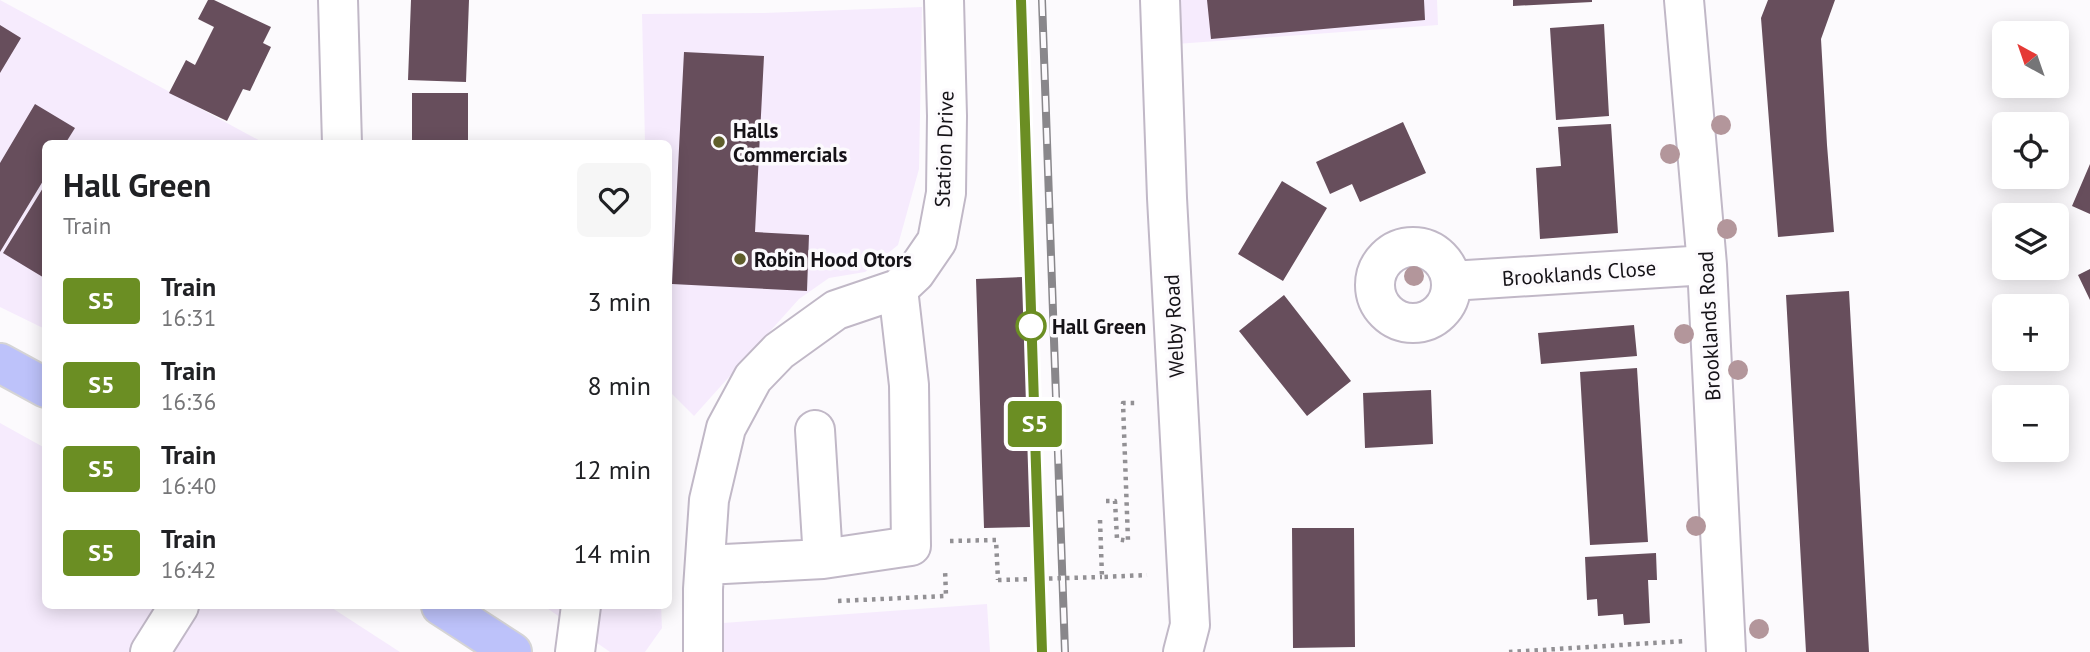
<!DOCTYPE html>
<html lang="en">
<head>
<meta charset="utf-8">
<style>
	body { margin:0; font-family:"PT Sans",sans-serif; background:#f6f6f6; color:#202124; height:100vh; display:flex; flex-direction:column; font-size:26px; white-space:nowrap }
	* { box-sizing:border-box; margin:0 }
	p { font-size:23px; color:#757577 }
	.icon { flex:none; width:38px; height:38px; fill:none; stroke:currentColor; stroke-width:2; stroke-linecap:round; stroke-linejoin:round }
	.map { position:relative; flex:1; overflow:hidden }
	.sheet { position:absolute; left:42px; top:140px; width:630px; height:469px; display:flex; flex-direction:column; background:#fff; border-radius:10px; box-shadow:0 4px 18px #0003 }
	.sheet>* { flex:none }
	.badge { padding:0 14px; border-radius:5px; font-size:24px; line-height:46px }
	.needle { width:46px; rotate:320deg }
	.fabs { position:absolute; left:1992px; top:21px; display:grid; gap:14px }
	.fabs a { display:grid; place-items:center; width:77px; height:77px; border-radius:10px; background:#fff; box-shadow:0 4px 18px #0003; font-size:35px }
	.map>.badge { position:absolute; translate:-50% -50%; box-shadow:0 0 0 4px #fff }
	.round { display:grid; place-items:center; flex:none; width:74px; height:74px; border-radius:10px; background:#f6f6f6 }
	.overview { display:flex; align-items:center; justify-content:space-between; height:119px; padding:0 21px }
	h1 { font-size:33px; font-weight:700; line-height:52px }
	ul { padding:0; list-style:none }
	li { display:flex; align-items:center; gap:21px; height:84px; padding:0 21px }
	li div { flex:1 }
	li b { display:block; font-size:26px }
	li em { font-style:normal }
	li .badge { min-width:77px; font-weight:700; text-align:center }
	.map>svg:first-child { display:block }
	.built { fill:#f6ebfd }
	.building { fill:#674e5c }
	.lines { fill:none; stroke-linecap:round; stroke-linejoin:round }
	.minor-casing { stroke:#c1b8c7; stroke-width:42 }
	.highway-casing { stroke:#d5d4d5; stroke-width:42 }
	.path { stroke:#929094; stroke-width:4.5; stroke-dasharray:3.5 5; stroke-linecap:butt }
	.minor { stroke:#fff; stroke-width:38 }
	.highway { stroke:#bdc2fa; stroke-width:38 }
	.rail-casing { stroke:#89878b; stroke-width:8 }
	.rail { stroke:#fcfafd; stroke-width:5; stroke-dasharray:16; stroke-linecap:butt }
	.path-bridge { stroke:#929094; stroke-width:4.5; stroke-dasharray:3.5 5; stroke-linecap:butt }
	.tree { fill:#b3969b }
	.line-casing { stroke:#fff; stroke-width:16 }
	.line { stroke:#6b8e23; stroke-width:10 }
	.poi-dot { fill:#5f5e2b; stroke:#fcfafd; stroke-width:2.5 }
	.stop-dot { fill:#fff; stroke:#6b8e23; stroke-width:3.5 }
	.labels { text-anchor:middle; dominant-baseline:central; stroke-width:7; stroke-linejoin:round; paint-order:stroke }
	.poi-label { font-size:21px; font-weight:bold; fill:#151217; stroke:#fcfafd; text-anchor:start }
	.street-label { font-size:21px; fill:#151217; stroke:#fcfafd }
	.stop-label { font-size:21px; font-weight:bold; fill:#151217; stroke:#fcfafd; text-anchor:start }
</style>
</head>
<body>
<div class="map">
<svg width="2090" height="652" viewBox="0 0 2090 652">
	<rect width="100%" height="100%" fill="#fcfafd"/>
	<path class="built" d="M 0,0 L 264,143 L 46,144 L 45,329 L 0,307 Z
		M 1176,0 L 1437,0 L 1438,25 L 1176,44 Z
		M 922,7 L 919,169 L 898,245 L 865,272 L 829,278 L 799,299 L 694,416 L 669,391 L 668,144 L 645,143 L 642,14 L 764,13 Z
		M 0,423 L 45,448 L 46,606 L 329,606 L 400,652 L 0,652 Z
		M 987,604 L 990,652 L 718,652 L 723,623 Z
		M 544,606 L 661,606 L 662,628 L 645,652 L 610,652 Z"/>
	<path class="building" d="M 208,0 L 214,0 L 271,27 L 263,43 L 271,47 L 250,91 L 243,89 L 227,121 L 169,93 L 186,60 L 195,65 L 214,27 L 198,19 Z
		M 411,0 L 469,0 L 466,82 L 408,80 Z
		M 1207,0 L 1424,0 L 1425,20 L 1211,39 Z
		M 1513,0 L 1592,0 L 1592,2 L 1513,6 Z
		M 1768,0 L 1835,0 L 1821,39 L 1827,145 L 1834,232 L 1778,237 L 1761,18 Z
		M 1604,24 L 1609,116 L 1556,120 L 1550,28 Z
		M 0,25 L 21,38 L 0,73 Z
		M 684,52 L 764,56 L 755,232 L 809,235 L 807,291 L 672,284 Z
		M 412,93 L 468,93 L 468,144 L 412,144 Z
		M 35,104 L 75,128 L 65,144 L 46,144 L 46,176 L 0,252 L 0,163 Z
		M 1403,122 L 1426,173 L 1360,202 L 1352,184 L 1330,194 L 1316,162 Z
		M 1611,124 L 1618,233 L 1540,239 L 1536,168 L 1561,166 L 1558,127 Z
		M 2090,164 L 2090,214 L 2072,206 Z
		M 1282,181 L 1327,208 L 1283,281 L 1238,254 Z
		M 46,183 L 46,279 L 3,253 Z
		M 2090,269 L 2090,300 L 2078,275 Z
		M 1023,277 L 1032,527 L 984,528 L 976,279 Z
		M 1849,291 L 1869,652 L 1806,652 L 1786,295 Z
		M 1284,295 L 1351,381 L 1307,416 L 1239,331 Z
		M 1634,325 L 1637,356 L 1541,364 L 1538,333 Z
		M 1637,368 L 1648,542 L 1590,545 L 1580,372 Z
		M 1431,390 L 1433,444 L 1365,448 L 1363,393 Z
		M 1292,528 L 1354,528 L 1355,647 L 1293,648 Z
		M 1656,553 L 1657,580 L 1648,580 L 1650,623 L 1624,625 L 1623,614 L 1598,616 L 1597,599 L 1587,600 L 1585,557 Z"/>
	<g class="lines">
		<defs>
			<path id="minor" d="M 338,0 L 342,144
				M 1160,0 L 1167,198 L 1190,625 L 1183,652
				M 1684,0 L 1707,265 L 1726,652
				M1375 285a38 38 0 1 1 76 0a38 38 0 1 1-76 0Z
				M 1451,281 L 1707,265
				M 815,430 L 823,559
				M 705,565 L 823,559 L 911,546 L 909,385 L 898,289
				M 150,652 L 179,606
				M 575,652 L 581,606
				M 703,652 L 703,589 L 709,500 L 726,428 L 753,378 L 779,351 L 836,310 L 898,289 L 915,273 L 937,241 L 946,193 L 947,116 L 944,0"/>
			<path id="highway" d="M 0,363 L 46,388
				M 441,606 L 512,652"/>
		</defs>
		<use href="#minor" class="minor-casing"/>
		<use href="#highway" class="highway-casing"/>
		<path class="path" d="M 1106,501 L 1115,501 L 1117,539 L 1128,541 L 1123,403 L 1137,403
			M 1100,520 L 1102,577 L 1147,575
			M 950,541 L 996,540 L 998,580
			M 838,601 L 946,596 L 945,569
			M 1509,652 L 1685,641"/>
		<use href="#minor" class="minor"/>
		<use href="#highway" class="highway"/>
		<defs>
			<path id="rail" d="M 1021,0 L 1042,652
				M 1042,0 L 1065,652"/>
		</defs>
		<use href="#rail" class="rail-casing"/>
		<use href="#rail" class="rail"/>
		<path class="path-bridge" d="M 998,580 L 1102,577"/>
	</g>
	<g class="tree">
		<circle cx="1721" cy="125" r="10"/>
		<circle cx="1670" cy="154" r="10"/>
		<circle cx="1727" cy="229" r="10"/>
		<circle cx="1414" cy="276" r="10"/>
		<circle cx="1684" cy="334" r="10"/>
		<circle cx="1738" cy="370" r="10"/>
		<circle cx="1696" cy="526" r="10"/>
		<circle cx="1759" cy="629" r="10"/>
	</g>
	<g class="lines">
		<defs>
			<path id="line" d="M 1021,0 L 1042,652"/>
		</defs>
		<use href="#line" class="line-casing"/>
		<use href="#line" class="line"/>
	</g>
	<g class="poi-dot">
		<circle cx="719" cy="142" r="7"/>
		<circle cx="740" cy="259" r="7"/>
	</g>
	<circle class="stop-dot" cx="1031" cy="326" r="14"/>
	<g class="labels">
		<g class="poi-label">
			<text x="733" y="130">Halls<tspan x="733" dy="24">Commercials</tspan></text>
			<text x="754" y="259">Robin Hood Otors</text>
		</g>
		<g class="street-label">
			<text transform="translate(944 149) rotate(-88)">Station Drive</text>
			<text transform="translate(1579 273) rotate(-4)">Brooklands Close</text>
			<text transform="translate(1174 326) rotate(-93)">Welby Road</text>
			<text transform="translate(1709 326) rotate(-93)">Brooklands Road</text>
		</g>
		<g class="stop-label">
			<text x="1052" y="326">Hall Green</text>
		</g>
	</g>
</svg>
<div class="fabs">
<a><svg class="needle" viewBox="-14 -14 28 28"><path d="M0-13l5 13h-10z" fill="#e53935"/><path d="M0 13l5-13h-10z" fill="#757577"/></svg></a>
<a><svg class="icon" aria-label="locate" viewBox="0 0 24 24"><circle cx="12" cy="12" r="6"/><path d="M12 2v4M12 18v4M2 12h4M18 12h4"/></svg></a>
<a><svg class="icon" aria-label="layers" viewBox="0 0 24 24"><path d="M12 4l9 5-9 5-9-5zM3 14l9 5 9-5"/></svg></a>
<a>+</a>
<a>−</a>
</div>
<b class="badge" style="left:1035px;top:424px;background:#6b8e23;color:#fff">S5</b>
<section class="sheet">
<div class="overview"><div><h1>Hall Green</h1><p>Train</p></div><a class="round"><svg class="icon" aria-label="heart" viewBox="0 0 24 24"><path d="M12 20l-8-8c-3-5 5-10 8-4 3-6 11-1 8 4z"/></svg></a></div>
<ul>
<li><span class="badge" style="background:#6b8e23;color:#fff">S5</span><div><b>Train</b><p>16:31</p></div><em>3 min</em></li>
<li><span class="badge" style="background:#6b8e23;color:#fff">S5</span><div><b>Train</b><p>16:36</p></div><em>8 min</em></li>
<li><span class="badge" style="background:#6b8e23;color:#fff">S5</span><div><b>Train</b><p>16:40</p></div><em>12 min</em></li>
<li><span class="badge" style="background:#6b8e23;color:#fff">S5</span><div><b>Train</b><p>16:42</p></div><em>14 min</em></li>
</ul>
</section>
</div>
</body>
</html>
